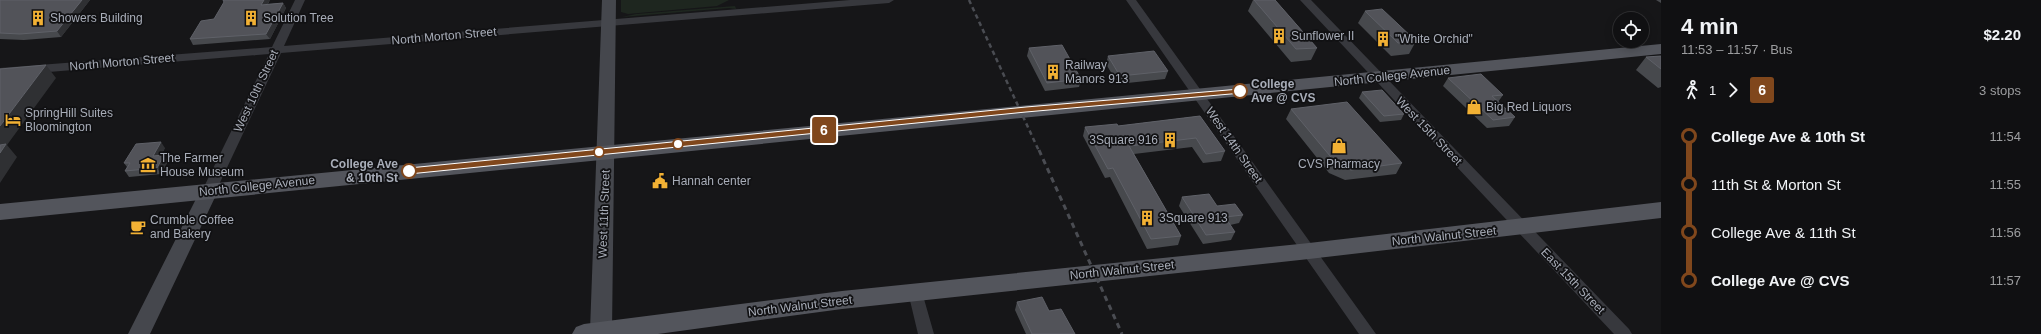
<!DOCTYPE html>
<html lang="en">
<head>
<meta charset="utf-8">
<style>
	body { margin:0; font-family:Arial,sans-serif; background:#19191b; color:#f1f3f6; height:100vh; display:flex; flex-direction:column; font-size:15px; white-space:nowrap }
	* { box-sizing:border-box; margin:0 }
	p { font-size:13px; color:#9c9d9f }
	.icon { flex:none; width:22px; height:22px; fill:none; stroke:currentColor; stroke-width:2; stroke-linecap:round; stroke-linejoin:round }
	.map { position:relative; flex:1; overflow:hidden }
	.side { display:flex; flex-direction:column; background:#101012; width:380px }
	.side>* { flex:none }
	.badge { padding:0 8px; border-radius:3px; font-size:14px; line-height:26px }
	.buttons { position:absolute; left:1613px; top:12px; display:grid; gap:8px }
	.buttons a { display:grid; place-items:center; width:36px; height:36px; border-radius:50%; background:#101012; box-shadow:0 2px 10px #0003,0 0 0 1px #303032; font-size:20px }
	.map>.badge { position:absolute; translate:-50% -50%; box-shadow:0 0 0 2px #fff }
	.legs { display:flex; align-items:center; gap:6px; height:44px; padding:0 20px; font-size:13px }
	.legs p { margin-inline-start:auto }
	.head { display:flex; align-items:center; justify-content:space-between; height:68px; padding:0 20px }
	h1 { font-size:22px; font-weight:700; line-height:30px }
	ul { padding:0 20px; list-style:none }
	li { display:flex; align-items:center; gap:14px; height:48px; font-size:15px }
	li i { display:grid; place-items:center; width:6px; height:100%; margin:0 5px; background:currentColor }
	li i::after { content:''; width:10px; height:10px; margin:-5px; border:3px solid; border-radius:50%; background:#101012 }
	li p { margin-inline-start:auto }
	li:first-child i { background:linear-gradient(#0000 50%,currentColor 0) }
	li:last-child i { background:linear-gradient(currentColor 50%,#0000 0) }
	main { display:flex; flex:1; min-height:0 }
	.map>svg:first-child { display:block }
	.green { fill:#1e261f }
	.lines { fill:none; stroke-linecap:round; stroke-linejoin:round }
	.street { fill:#37383d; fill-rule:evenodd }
	.secondary { fill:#45474d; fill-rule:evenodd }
	.primary { fill:#53555c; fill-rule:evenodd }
	.rail-far1 { stroke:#4a4c52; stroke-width:2.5; stroke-dasharray:4.5 3.5; stroke-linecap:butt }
	.rail { stroke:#4a4c52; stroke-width:3; stroke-dasharray:5.5 4.5; stroke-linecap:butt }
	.wall { fill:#47494d }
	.shaded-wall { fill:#2f3033 }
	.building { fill:#525359; stroke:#5f6168 }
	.line-1 { fill:#80471c; stroke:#fff }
	.stop-1-dot { fill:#fff; stroke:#80471c; stroke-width:2 }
	.labels { text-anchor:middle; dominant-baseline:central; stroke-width:3.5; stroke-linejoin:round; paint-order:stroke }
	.poi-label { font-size:12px; fill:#a8adb8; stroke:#111113; text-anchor:start }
	.street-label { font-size:12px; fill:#a8adb8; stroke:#111113 }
	.stop-label { font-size:12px; font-weight:bold; fill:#a8adb8; stroke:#111113; text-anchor:start }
</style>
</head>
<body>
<main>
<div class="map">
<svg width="1661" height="334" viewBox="0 0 1661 334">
	<rect width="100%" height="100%" fill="#161618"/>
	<path class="green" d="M 621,0 L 729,0 L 717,6 L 628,14 L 621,12 Z
		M 735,6 L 736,9 L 729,8 L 622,17 L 636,14 Z"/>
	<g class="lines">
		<path class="street" d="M 295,0 L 305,0 L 284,46 L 850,0 L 894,0 L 889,3 L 281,53 L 216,191 L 214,194 L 204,194 L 202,191 L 269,54 L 0,76 L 0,68 L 272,47 Z
			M 1126,0 L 1136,0 L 1376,334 L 1359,334 Z
			M 1300,0 L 1311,0 L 1629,329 L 1632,334 L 1614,334 Z
			M 915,286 L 920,288 L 922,292 L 934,334 L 918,334 L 908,292 L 910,288 Z"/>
		<path class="secondary" d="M 602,0 L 616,0 L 612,331 L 610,334 L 592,334 L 590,331 Z
			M 209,184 L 216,186 L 218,191 L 150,334 L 128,334 L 200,191 L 202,186 Z"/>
		<path class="primary" d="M 1661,44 L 1661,54 L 0,220 L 0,204 Z
			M 1661,202 L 1661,218 L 1309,259 L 842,309 L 658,334 L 572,334 L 576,327 L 584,324 L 842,291 L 1309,243 Z"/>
		<path class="rail-far1" d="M 969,0 L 1039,151"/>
		<path class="rail" d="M 1039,150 L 1122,334"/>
	</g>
	<path class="wall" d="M 0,0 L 90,0 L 61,37 L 24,40 L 0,39 Z
		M 270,0 L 268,4 L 283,3 L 286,8 L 270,39 L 193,45 L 190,39 L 214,19 Z
		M 1253,0 L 1275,0 L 1317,48 L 1311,60 L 1291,62 L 1248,11 Z
		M 1656,0 L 1661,0 L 1661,3 Z
		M 1365,11 L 1416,41 L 1409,54 L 1391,56 L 1358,23 Z
		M 1029,48 L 1081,79 L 1079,87 L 1045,91 L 1027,56 Z
		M 1108,56 L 1168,71 L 1165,79 L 1118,84 L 1106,64 Z
		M 1661,56 L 1661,87 L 1658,88 L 1636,70 L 1646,57 Z
		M 1448,78 L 1503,95 L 1498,102 L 1515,117 L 1509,126 L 1487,128 L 1443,86 Z
		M 1362,92 L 1404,114 L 1401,120 L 1380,122 L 1359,98 Z
		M 1291,109 L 1402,163 L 1396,174 L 1345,180 L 1329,173 L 1286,119 Z
		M 1200,116 L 1225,151 L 1221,161 L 1203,163 L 1192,147 L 1134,154 L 1181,236 L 1178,245 L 1147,249 L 1110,177 L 1105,178 L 1083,136 L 1085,127 L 1118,126 Z
		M 165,148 L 161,155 L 168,161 L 161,174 L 129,177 L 125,171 L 127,167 L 124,163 Z
		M 1182,197 L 1243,215 L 1239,223 L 1230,225 L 1235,232 L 1231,240 L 1203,244 L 1179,206 Z
		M 1017,302 L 1049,311 L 1075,334 L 1026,334 L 1015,310 Z"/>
	<path class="shaded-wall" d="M 82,0 L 90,0 L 61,37 L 57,31 Z
		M 264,0 L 270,0 L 264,10 L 261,5 Z
		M 283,3 L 286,8 L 270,39 L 266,34 Z
		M 46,65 L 56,78 L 7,145 L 17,157 L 0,183 L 0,126 Z
		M 161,142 L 165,148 L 157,162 L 153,156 Z
		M 164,155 L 168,161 L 161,174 L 157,168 Z"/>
	<path class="building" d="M 0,0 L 82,0 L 57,31 L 20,34 L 0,33 Z
		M 223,0 L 264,0 L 261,5 L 283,3 L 266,34 L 190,39 L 201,21 L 214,19 L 224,2 Z
		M 1254,0 L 1275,0 L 1317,48 L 1296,49 Z
		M 1382,9 L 1416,41 L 1398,43 L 1365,11 Z
		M 1062,45 L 1081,79 L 1047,83 L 1029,48 Z
		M 1154,51 L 1168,71 L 1120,76 L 1108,56 Z
		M 1661,56 L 1661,69 L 1646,57 Z
		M 46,65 L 0,126 L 0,69 Z
		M 1481,74 L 1503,95 L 1492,96 L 1515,117 L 1493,120 L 1448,78 Z
		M 1382,90 L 1404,114 L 1384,116 L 1362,92 Z
		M 1347,102 L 1402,163 L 1351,170 L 1335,162 L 1291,109 Z
		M 1200,116 L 1225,151 L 1206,154 L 1196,138 L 1129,146 L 1181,236 L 1151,239 L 1113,168 L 1108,169 L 1085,127 L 1117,124 L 1118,126 Z
		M 161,142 L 153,156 L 164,155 L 157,168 L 125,171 L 130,163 L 124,163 L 136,144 Z
		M 6,144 L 0,153 L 0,145 Z
		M 1209,194 L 1217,206 L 1235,204 L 1243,215 L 1225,217 L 1235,232 L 1206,235 L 1182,197 Z
		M 1042,297 L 1049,311 L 1061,309 L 1075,334 L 1032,334 L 1017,302 Z"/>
	<path class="line-1" d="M 1240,89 L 1243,91 L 1242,93 L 1026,112 L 409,174 L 405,171 L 409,168 L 1026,107 Z"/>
	<defs>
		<symbol id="building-bare" viewBox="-9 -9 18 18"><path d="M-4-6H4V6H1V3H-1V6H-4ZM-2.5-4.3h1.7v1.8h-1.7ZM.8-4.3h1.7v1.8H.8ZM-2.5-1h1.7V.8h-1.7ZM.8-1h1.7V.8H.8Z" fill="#f2b134" stroke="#111113" stroke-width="2.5" paint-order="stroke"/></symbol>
		<symbol id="shop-bare" viewBox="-9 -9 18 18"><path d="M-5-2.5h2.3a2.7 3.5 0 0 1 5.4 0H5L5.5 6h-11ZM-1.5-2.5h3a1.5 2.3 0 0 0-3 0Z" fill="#f2b134" stroke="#111113" stroke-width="2.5" paint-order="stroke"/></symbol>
		<symbol id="hotel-bare" viewBox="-9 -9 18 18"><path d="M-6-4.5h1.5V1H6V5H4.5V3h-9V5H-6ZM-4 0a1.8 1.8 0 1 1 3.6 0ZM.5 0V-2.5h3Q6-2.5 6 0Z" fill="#f2b134" stroke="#111113" stroke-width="2.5" paint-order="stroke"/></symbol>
		<symbol id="museum-bare" viewBox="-9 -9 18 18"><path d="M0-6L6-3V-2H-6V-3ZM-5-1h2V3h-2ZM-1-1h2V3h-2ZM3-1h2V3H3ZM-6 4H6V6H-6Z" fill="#f2b134" stroke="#111113" stroke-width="2.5" paint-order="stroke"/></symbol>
		<symbol id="civic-bare" viewBox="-9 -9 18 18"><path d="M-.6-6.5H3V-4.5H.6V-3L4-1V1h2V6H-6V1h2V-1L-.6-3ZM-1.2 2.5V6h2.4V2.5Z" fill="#f2b134" stroke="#111113" stroke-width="2.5" paint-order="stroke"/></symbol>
		<symbol id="cafe-bare" viewBox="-9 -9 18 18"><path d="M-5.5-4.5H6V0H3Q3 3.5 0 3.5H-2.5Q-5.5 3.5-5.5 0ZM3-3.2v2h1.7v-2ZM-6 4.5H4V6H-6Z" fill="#f2b134" stroke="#111113" stroke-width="2.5" paint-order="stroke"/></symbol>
	</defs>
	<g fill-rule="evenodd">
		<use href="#building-bare" x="27" y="7" width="22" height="22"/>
		<use href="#building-bare" x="240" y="7" width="22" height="22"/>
		<use href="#building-bare" x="1268" y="25" width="22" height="22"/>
		<use href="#building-bare" x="1372" y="28" width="22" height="22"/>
		<use href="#building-bare" x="1042" y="61" width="22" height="22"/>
		<use href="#shop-bare" x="1463" y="96" width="22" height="22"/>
		<use href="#hotel-bare" x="2" y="109" width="22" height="22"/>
		<use href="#building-bare" x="1159" y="129" width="22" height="22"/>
		<use href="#shop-bare" x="1328" y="135" width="22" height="22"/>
		<use href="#museum-bare" x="137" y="154" width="22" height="22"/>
		<use href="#civic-bare" x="649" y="170" width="22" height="22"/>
		<use href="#building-bare" x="1136" y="207" width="22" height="22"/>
		<use href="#cafe-bare" x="127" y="216" width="22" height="22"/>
	</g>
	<g class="stop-1-dot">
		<circle cx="1240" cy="91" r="7"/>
		<circle cx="678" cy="144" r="5"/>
		<circle cx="599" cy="152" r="5"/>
		<circle cx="409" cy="171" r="7"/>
	</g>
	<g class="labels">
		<g class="poi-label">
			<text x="50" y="18">Showers Building</text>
			<text x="263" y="18">Solution Tree</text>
			<text x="1291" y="36">Sunflower II</text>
			<text x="1395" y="39">"White Orchid"</text>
			<text x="1065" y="65">Railway<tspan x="1065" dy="14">Manors 913</tspan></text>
			<text x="1486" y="107">Big Red Liquors</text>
			<text x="25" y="113">SpringHill Suites<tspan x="25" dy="14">Bloomington</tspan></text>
			<text x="1158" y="140" text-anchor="end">3Square 916</text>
			<text x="160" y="158">The Farmer<tspan x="160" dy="14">House Museum</tspan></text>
			<text x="1339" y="164" text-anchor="middle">CVS Pharmacy</text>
			<text x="672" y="181">Hannah center</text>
			<text x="1159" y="218">3Square 913</text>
			<text x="150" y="220">Crumble Coffee<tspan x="150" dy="14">and Bakery</tspan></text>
		</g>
		<g class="street-label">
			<text transform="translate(444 36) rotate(-5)">North Morton Street</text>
			<text transform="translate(122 62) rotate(-5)">North Morton Street</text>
			<text transform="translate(1392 76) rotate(-6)">North College Avenue</text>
			<text transform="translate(256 91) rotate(-65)">West 10th Street</text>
			<text transform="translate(1429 131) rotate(46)">West 15th Street</text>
			<text transform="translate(1234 145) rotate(55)">West 14th Street</text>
			<text transform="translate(257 186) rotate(-6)">North College Avenue</text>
			<text transform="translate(604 214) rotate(-88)">West 11th Street</text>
			<text transform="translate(1444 236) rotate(-6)">North Walnut Street</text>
			<text transform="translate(1122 270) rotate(-6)">North Walnut Street</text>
			<text transform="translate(1573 281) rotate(46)">East 15th Street</text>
			<text transform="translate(800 306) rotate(-7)">North Walnut Street</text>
		</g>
		<g class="stop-label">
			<text x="1251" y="84">College<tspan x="1251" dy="14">Ave @ CVS</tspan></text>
			<text x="398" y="164" text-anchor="end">College Ave<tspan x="398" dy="14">&amp; 10th St</tspan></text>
		</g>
	</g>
</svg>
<div class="buttons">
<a><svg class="icon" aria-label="locate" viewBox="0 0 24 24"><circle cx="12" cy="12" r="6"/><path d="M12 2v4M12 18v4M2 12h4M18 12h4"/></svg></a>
</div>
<b class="badge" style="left:824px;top:130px;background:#80471c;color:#fff">6</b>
</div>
<section class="side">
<div class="head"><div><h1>4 min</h1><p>11:53 – 11:57 · Bus</p></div><b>$2.20</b></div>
<div class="legs"><svg class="icon" aria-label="walk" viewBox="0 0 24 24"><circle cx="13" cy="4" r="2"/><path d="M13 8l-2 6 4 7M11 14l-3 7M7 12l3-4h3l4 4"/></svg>1<svg class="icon" aria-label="forward" viewBox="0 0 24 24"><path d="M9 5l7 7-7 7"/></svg><b class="badge" style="background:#80471c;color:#fff">6</b><p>3 stops</p></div>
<ul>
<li><i style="color:#80471c"></i><b>College Ave &amp; 10th St</b><p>11:54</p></li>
<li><i style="color:#80471c"></i><span>11th St &amp; Morton St</span><p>11:55</p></li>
<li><i style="color:#80471c"></i><span>College Ave &amp; 11th St</span><p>11:56</p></li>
<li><i style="color:#80471c"></i><b>College Ave @ CVS</b><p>11:57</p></li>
</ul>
</section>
</main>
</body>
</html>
